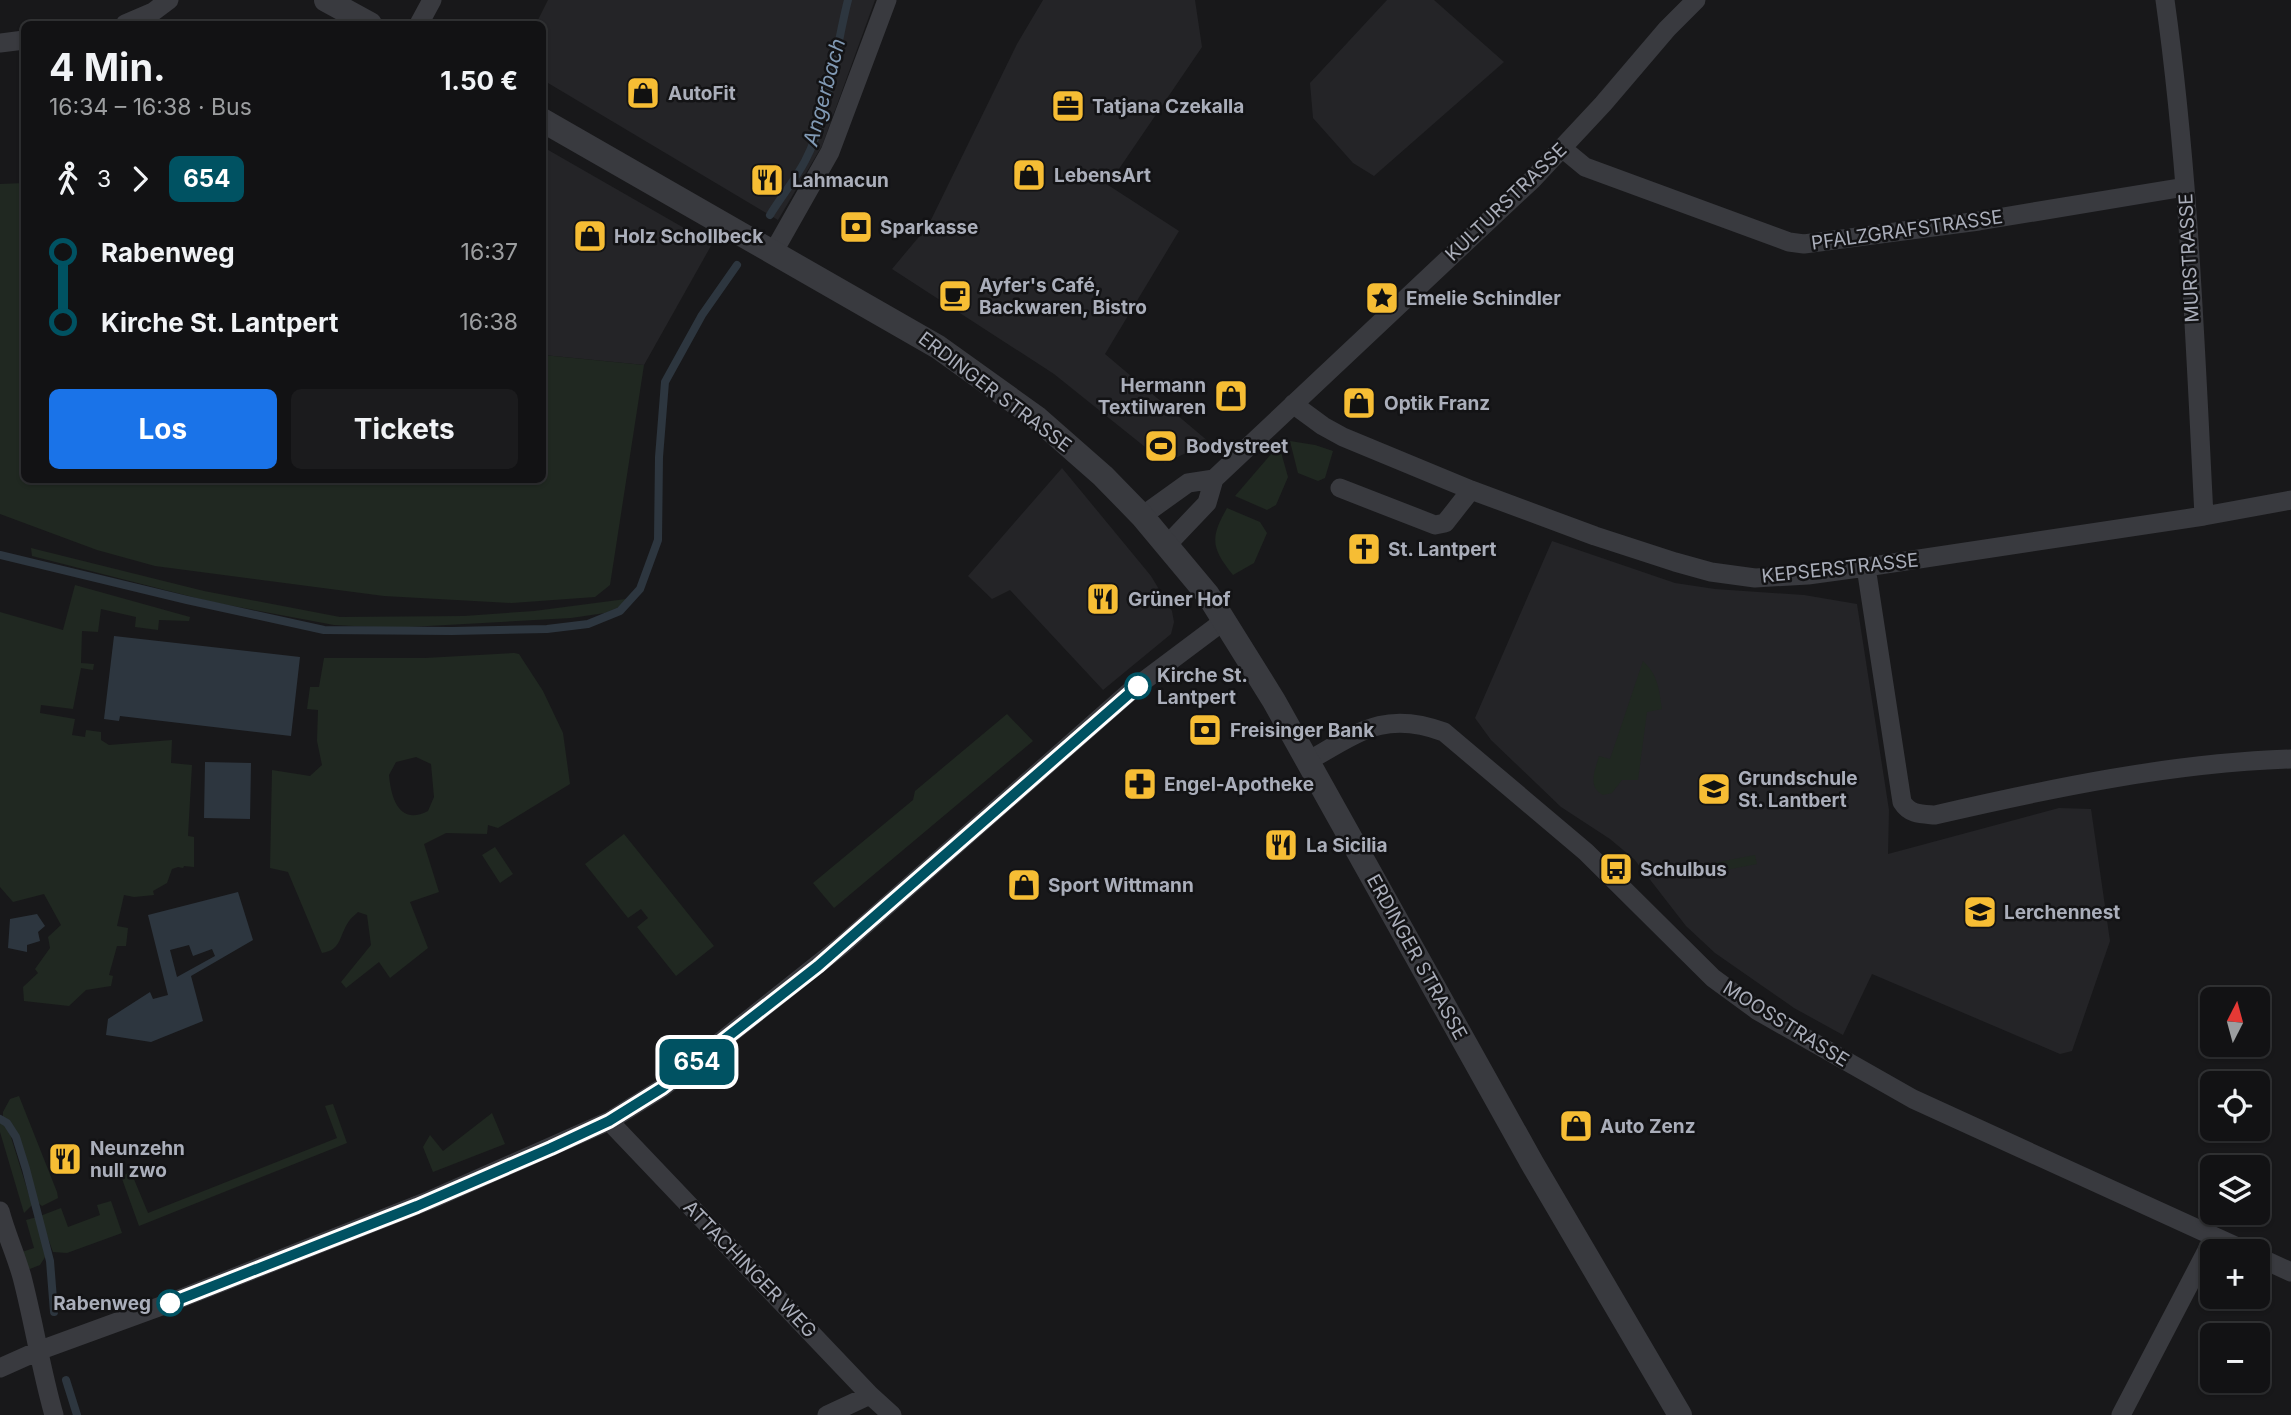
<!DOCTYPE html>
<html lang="de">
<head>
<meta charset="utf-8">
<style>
	body { margin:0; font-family:Inter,sans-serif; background:#1b1b1d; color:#f1f3f6; height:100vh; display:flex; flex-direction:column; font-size:26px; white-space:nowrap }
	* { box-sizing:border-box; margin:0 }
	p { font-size:23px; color:#9c9ea0 }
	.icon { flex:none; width:38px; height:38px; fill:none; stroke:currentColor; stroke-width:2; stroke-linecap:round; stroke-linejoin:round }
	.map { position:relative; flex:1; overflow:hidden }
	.details { position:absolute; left:21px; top:21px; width:525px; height:462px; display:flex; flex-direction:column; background:#121214; border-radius:10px; box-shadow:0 2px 5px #0004,0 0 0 2px #313234 }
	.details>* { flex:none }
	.badge { padding:0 14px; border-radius:10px; font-size:24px; line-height:46px }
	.needle { width:46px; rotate:6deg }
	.tools { position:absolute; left:2200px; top:987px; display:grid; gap:14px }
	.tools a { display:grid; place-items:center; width:70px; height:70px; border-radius:10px; background:#121214; box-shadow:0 2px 5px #0004,0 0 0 2px #313234; font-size:35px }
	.map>.badge { position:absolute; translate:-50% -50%; box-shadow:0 0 0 4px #fff }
	.legs { display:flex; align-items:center; gap:10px; height:77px; padding:0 28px; font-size:23px }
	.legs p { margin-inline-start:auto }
	.head { display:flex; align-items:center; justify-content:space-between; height:119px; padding:0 28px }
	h1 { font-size:38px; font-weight:700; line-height:52px }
	.action { display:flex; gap:14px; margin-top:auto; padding:14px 28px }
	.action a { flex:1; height:80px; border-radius:10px; background:#1a73e8; color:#fff; font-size:28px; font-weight:700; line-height:80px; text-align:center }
	.action a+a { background:#1b1b1d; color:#f1f3f6 }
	ul { padding:0 28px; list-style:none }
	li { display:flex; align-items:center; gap:24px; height:70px; font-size:26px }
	li i { display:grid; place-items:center; width:10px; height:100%; margin:0 9px; background:currentColor }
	li i::after { content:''; width:18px; height:18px; margin:-9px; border:5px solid; border-radius:50%; background:#121214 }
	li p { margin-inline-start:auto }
	li:first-child i { background:linear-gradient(#0000 50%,currentColor 0) }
	li:last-child i { background:linear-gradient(currentColor 50%,#0000 0) }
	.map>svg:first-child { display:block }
	.built { fill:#242427 }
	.green { fill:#202821; fill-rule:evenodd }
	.water { fill:#2d363f; fill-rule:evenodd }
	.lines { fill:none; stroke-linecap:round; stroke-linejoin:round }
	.stream { stroke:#2d363f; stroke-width:8 }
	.minor { stroke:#393a3f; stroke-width:19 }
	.tertiary { stroke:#393a3f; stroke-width:24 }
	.line-1-casing { stroke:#fff; stroke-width:16 }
	.line-1 { stroke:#005262; stroke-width:10 }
	.stop-1-dot { fill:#fff; stroke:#005262; stroke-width:3.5 }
	.labels { text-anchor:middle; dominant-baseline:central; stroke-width:5; stroke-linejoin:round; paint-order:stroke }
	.poi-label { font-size:19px; font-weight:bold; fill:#aaaeba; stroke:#131315; text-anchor:start }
	.street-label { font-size:19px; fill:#aaaeba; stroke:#131315 }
	.stop-label { font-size:19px; font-weight:bold; fill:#aaaeba; stroke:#131315; text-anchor:start }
	.water-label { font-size:21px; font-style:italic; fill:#819ab5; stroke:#131315 }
</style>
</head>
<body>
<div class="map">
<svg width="2291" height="1415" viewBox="0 0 2291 1415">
	<rect width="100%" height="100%" fill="#18181a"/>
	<path class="built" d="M 548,0 L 875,0 L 822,146 L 778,220 L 543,80 L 542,24 L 536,24 Z
		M 1043,0 L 1195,0 L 1202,47 L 1108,185 L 1179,231 L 1105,354 L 1209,442 L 1165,463 L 1054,374 L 892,269 L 928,226 L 1017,44 Z
		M 1387,0 L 1434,0 L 1504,62 L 1374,176 L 1353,163 L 1313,118 L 1310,83 Z
		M 543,147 L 712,244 L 644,365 L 543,355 Z
		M 1062,468 L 1151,576 L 1172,611 L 1174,622 L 1171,634 L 1103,690 L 1010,590 L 992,599 L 968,576 Z
		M 1552,541 L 1675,583 L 1715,589 L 1804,595 L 1857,604 L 1889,810 L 1888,854 L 2059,808 L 2091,809 L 2110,941 L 2072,1051 L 2060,1054 L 1872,974 L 1843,1035 L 1794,1008 L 1715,953 L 1686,926 L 1634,859 L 1610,839 L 1561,807 L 1491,740 L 1475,718 Z"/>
	<path class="green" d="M 24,183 L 24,480 L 542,480 L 543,355 L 644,365 L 610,585 L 595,597 L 512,603 L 384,596 L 155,566 L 97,550 L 0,514 L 0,184 Z
		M 1290,441 L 1315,445 L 1333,451 L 1325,478 L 1318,481 L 1298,473 Z
		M 1279,445 L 1288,477 L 1276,505 L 1267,510 L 1235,496 Z
		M 1227,508 L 1260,522 L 1267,533 L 1254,563 L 1233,575 C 1211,548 1210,538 1227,508 Z
		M 31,548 L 204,591 L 340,617 L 464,616 L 534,611 L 626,599 L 624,605 L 605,613 L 571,618 L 392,628 L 334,625 L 212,602 L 32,556 Z
		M 75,585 L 190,617 L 189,621 L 159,620 L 158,630 L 135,627 L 136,617 L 101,609 L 98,632 L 82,631 L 81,663 L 94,664 L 93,670 L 81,668 L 73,709 L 41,705 L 40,713 L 75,719 L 72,735 L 85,737 L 86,730 L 101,732 L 101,740 L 109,745 L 172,740 L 171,763 L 192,765 L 188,836 L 194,837 L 194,867 L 184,866 L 183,868 L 178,867 L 172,869 L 167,883 L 153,891 L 154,895 L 134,897 L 124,895 L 117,926 L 128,928 L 126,946 L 117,946 L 109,975 L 113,976 L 111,986 L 86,990 L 69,1006 L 24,1001 L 23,987 L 38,973 L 35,969 L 50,948 L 48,937 L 61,925 L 44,894 L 13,902 L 0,887 L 0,612 L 63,630 Z
		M 514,653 L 519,654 L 543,691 L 563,733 L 570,784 L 498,828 L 488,825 L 487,834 L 446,833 L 424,844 L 439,892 L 410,902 L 428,948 L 390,978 L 379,962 L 346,988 L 341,982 L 371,945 L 367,915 L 358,912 C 355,915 351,918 349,921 C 339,935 342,950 322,953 L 288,872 L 270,868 L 272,770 L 310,776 L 322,765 L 317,741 L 318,710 L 307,709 L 310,687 L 319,687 L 324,658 L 425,658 ZM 416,757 L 431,764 L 434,797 L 428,811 C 399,826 391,798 389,775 L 396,762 Z
		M 1643,661 C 1658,675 1659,689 1662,709 L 1647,712 L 1638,780 L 1622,780 L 1612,793 L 1603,795 C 1587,786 1595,771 1599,756 L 1610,759 Z
		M 1007,714 L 1033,741 L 834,908 L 813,883 L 913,800 L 915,791 Z
		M 624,834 L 714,946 L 676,976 L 637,927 L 648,918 L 641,909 L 628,918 L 585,864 Z
		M 495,847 L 513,874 L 500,883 L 482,855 Z
		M 1755,855 L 1757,864 L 1710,873 L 1708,864 Z
		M 19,1096 L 57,1192 L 58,1198 L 42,1206 L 36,1201 L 17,1135 L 3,1118 L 3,1112 L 10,1099 Z
		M 333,1104 L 347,1143 L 139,1226 L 121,1176 L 131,1172 L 148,1213 L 337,1138 L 325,1106 Z
		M 492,1113 L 505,1144 L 433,1172 L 423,1147 L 430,1135 L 443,1151 Z
		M 0,1120 L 4,1123 L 10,1134 L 32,1205 L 24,1213 L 0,1132 Z
		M 111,1201 L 122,1233 L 67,1253 L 53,1252 L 40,1216 L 61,1208 L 68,1227 L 100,1215 L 97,1205 Z
		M 37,1217 L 47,1254 L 40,1265 L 27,1270 L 22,1252 L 34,1248 L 26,1220 Z"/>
	<path class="water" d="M 114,636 L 300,657 L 291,736 L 120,716 L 119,721 L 104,719 Z
		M 205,762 L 251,763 L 250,819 L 204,818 Z
		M 238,892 L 253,940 L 191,976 L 203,1021 L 151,1042 L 106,1035 L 108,1019 L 150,992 L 153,999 L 168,995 L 148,915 ZM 189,945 L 193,956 L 212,949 L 215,956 L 177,977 L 170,950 Z
		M 37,914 L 45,926 L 38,932 L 40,941 L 27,945 L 27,952 L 8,948 L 10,919 Z"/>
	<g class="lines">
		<path class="stream" d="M 770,215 C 781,197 795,180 805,161 C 829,116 835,50 848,0
			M 0,555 L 187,600 L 324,630 L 452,631 L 547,629 L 588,624 L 620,611 L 640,589 L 658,540 L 659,457 L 665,382 L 702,315 L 737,265
			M 0,1119 L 7,1123 L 16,1137 L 26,1169 L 50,1261 L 54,1312
			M 66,1380 L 77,1415"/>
		<path class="minor" d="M 2165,0 C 2189,171 2195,344 2204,516
			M 125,24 L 153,12 L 169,0
			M 419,24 L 432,0
			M 0,43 L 24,40
			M 1562,148 L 1585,167 L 1789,242 L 1804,244 L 1979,221 L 2185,187
			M 774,251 L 830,152 L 887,0
			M 1293,404 L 1323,426 L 1343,437 L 1471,490 L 1595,536 L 1675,562 L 1711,572 L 1755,578 L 1808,575 L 1866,567 L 2204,516 L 2291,500
			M 1340,488 L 1435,525 L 1445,523 L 1471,490
			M 1142,516 L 1188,483 L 1214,479
			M 1167,545 L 1207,503 L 1214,479 L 1533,179 L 1603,104 L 1667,29 L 1696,0
			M 1866,567 L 1902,802 C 1910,815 1922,814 1935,815 C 2052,788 2171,763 2291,759
			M 1308,761 C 1359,732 1385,710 1444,732 L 1586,852 L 1713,978 L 1758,1011 L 1913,1099 L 2246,1251
			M 609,1121 L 870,1395 L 892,1415
			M 0,1211 C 6,1234 16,1255 22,1277 C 34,1323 41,1370 54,1415
			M 2258,1257 L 2291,1272
			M 0,1368 L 38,1351 L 164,1305 L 430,1200 L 609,1121 L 662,1088 L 841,946 L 1133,689 L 1225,620
			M 827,1415 L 870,1395
			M 2121,1415 L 2214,1237"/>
		<path class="tertiary" d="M 326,0 L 370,24
			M 542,120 L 938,347 L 1037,418 L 1103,476 L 1142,516 L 1208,595 L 1274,701 L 1532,1163 L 1680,1415"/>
	</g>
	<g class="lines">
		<defs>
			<path id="line-1" d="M 170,1303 L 417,1206 L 551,1148 L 609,1121 L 662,1088 L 818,966 L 1138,686"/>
		</defs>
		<use href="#line-1" class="line-1-casing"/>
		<use href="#line-1" class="line-1"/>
	</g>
	<defs>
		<symbol id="shop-square" viewBox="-11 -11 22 22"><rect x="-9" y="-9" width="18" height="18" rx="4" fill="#f6bd34" stroke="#131315"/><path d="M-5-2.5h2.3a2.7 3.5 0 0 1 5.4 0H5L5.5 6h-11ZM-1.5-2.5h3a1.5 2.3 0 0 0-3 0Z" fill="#111"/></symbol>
		<symbol id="office-square" viewBox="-11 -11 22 22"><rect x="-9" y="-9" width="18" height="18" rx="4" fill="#f6bd34" stroke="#131315"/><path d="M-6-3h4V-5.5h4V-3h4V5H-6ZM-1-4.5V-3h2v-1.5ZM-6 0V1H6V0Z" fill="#111"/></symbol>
		<symbol id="restaurant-square" viewBox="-11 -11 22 22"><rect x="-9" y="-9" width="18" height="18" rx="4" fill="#f6bd34" stroke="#131315"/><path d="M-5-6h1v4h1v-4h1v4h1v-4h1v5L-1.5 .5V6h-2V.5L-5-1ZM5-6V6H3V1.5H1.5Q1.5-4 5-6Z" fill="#111"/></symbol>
		<symbol id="bank-square" viewBox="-11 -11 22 22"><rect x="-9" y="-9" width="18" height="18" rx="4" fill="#f6bd34" stroke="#131315"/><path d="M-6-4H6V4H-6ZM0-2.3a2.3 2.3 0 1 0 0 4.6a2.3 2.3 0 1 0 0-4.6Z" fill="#111"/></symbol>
		<symbol id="cafe-square" viewBox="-11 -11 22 22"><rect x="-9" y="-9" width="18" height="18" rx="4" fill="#f6bd34" stroke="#131315"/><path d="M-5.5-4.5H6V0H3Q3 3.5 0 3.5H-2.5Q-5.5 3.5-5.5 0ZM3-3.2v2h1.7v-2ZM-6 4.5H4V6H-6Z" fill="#111"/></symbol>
		<symbol id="sight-square" viewBox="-11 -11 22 22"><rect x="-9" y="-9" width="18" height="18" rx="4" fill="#f6bd34" stroke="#131315"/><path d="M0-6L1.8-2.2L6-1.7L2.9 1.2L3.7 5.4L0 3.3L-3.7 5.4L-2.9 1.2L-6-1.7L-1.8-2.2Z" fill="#111"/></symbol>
		<symbol id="stadium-square" viewBox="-11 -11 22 22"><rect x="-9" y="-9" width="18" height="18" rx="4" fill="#f6bd34" stroke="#131315"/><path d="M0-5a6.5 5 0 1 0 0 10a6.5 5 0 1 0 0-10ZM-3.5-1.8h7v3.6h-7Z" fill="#111"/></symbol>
		<symbol id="church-square" viewBox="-11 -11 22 22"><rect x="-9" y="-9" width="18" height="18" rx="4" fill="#f6bd34" stroke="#131315"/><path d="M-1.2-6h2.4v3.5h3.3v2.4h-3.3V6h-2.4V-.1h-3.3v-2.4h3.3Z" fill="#111"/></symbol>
		<symbol id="pharmacy-square" viewBox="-11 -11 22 22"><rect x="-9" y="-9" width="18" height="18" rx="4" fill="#f6bd34" stroke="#131315"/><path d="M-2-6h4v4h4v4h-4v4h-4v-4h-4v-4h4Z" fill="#111"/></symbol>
		<symbol id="school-square" viewBox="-11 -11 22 22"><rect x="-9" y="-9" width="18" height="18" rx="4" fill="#f6bd34" stroke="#131315"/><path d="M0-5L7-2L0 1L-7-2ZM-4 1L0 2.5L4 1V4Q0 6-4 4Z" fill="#111"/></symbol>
		<symbol id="bus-square" viewBox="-11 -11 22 22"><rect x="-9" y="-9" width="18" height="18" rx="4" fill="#f6bd34" stroke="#131315"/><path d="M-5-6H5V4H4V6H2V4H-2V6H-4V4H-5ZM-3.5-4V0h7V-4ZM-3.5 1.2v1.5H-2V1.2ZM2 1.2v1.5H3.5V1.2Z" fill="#111"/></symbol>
	</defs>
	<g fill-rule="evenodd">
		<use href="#shop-square" x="624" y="74" width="38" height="38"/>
		<use href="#office-square" x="1049" y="87" width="38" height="38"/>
		<use href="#shop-square" x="1010" y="156" width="38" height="38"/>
		<use href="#restaurant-square" x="748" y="161" width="38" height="38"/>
		<use href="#bank-square" x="837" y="208" width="38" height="38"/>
		<use href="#shop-square" x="571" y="217" width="38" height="38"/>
		<use href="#cafe-square" x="936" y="277" width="38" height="38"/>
		<use href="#sight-square" x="1363" y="279" width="38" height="38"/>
		<use href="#shop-square" x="1212" y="377" width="38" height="38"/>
		<use href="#shop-square" x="1340" y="384" width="38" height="38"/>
		<use href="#stadium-square" x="1142" y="427" width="38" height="38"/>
		<use href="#church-square" x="1345" y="530" width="38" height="38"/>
		<use href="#restaurant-square" x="1084" y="580" width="38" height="38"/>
		<use href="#bank-square" x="1186" y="711" width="38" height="38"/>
		<use href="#pharmacy-square" x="1121" y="765" width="38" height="38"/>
		<use href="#school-square" x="1695" y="770" width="38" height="38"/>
		<use href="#restaurant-square" x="1262" y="826" width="38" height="38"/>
		<use href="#bus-square" x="1597" y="850" width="38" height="38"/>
		<use href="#shop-square" x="1005" y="866" width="38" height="38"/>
		<use href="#school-square" x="1961" y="893" width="38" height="38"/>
		<use href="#shop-square" x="1557" y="1107" width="38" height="38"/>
		<use href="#restaurant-square" x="46" y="1140" width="38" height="38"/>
	</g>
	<g class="stop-1-dot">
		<circle cx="1138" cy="686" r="12"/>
		<circle cx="170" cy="1303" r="12"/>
	</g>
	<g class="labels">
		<g class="poi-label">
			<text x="668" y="93">AutoFit</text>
			<text x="1092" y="106">Tatjana Czekalla</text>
			<text x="1054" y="175">LebensArt</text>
			<text x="792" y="180">Lahmacun</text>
			<text x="880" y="227">Sparkasse</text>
			<text x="614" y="236">Holz Schollbeck</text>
			<text x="979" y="285">Ayfer's Café,<tspan x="979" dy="22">Backwaren, Bistro</tspan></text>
			<text x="1406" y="298">Emelie Schindler</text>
			<text x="1206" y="385" text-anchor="end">Hermann<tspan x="1206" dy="22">Textilwaren</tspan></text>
			<text x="1384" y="403">Optik Franz</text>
			<text x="1186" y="446">Bodystreet</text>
			<text x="1388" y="549">St. Lantpert</text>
			<text x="1128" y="599">Grüner Hof</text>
			<text x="1230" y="730">Freisinger Bank</text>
			<text x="1738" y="778">Grundschule<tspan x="1738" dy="22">St. Lantbert</tspan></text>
			<text x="1164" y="784">Engel-Apotheke</text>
			<text x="1306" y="845">La Sicilia</text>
			<text x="1640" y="869">Schulbus</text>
			<text x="1048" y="885">Sport Wittmann</text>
			<text x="2004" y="912">Lerchennest</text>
			<text x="1600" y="1126">Auto Zenz</text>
			<text x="90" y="1148">Neunzehn<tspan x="90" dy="22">null zwo</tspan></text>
		</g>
		<g class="street-label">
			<text transform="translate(1506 202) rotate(-44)">KULTURSTRASSE</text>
			<text transform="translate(1907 230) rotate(-8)">PFALZGRAFSTRASSE</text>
			<text transform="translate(2189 258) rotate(-93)">MURSTRASSE</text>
			<text transform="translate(995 392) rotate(37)">ERDINGER STRASSE</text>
			<text transform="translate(1840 568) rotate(-6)">KEPSERSTRASSE</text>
			<text transform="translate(1417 957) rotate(61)">ERDINGER STRASSE</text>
			<text transform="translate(1786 1024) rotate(32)">MOOSSTRASSE</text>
			<text transform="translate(750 1269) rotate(46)">ATTACHINGER WEG</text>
		</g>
		<g class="stop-label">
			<text x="1157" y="675">Kirche St.<tspan x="1157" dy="22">Lantpert</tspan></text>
			<text x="151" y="1303" text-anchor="end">Rabenweg</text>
		</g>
		<g class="water-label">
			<text transform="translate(824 92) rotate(-75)">Angerbach</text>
		</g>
	</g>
</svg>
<div class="tools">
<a><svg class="needle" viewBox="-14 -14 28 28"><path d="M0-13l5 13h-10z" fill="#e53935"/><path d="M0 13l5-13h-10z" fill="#9c9ea0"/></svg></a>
<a><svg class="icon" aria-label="locate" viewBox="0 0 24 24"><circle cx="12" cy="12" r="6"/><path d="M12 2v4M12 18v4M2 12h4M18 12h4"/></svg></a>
<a><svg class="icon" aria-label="layers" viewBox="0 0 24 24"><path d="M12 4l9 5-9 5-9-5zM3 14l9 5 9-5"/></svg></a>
<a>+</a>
<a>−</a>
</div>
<b class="badge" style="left:697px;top:1062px;background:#005262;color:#fff">654</b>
<section class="details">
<div class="head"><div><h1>4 Min.</h1><p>16:34 – 16:38 · Bus</p></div><b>1.50 €</b></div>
<div class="legs"><svg class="icon" aria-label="walk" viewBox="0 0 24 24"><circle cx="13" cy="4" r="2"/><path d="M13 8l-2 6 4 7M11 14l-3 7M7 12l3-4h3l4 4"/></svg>3<svg class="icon" aria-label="forward" viewBox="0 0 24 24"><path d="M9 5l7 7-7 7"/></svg><b class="badge" style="background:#005262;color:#fff">654</b></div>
<ul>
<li><i style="color:#005262"></i><b>Rabenweg</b><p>16:37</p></li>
<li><i style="color:#005262"></i><b>Kirche St. Lantpert</b><p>16:38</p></li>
</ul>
<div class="action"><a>Los</a><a>Tickets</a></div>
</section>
</div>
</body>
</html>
